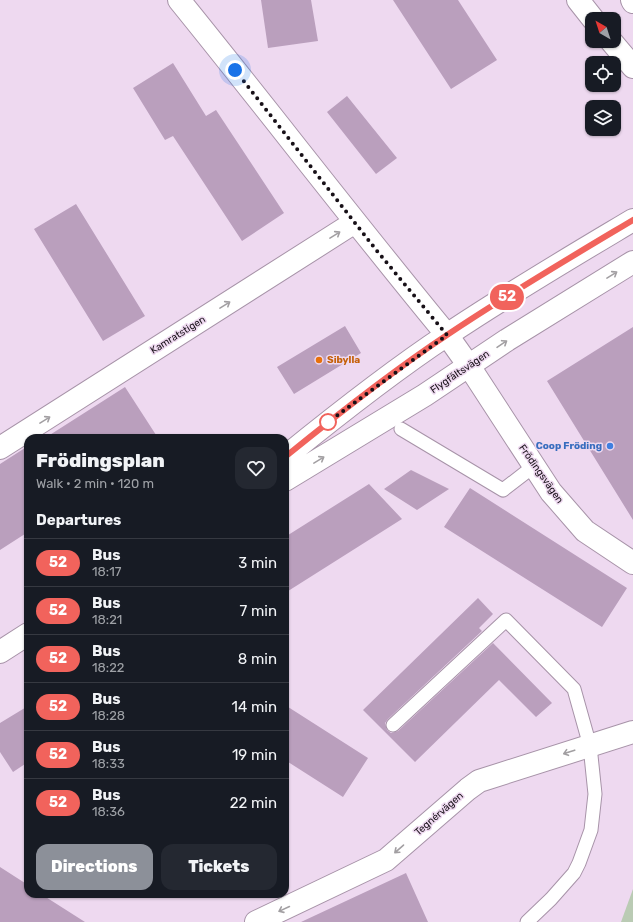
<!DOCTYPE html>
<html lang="en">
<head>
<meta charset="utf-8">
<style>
	body { margin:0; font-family:Rubik,sans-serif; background:#242831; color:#f1f3f6; height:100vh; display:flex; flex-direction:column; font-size:15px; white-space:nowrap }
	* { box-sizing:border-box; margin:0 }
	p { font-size:13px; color:#9ea1a6 }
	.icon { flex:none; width:22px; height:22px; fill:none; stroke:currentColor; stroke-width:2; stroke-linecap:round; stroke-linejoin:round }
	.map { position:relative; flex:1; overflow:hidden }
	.details { position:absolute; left:24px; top:434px; width:265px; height:464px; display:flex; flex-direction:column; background:#171b24; border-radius:12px; box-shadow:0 1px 3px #0004 }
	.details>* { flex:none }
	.badge { padding:0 8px; border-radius:13px; font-size:14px; line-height:26px }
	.needle { width:26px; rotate:321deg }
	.fabs { position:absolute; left:585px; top:12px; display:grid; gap:8px }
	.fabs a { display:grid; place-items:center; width:36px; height:36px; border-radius:8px; background:#171b24; box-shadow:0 1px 3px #0004; font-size:20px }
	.you { position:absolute; width:20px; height:20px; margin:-10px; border:3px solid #fff; border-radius:50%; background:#1a73e8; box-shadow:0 0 0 6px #1a73e833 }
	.map>.badge { position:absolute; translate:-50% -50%; box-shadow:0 0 0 2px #fff }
	h2 { padding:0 12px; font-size:15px; line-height:36px }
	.round { display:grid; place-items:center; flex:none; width:42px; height:42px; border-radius:12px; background:#242831 }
	.overview { display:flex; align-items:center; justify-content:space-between; height:68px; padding:0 12px }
	h1 { font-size:19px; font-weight:800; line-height:30px }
	.primary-button { display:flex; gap:8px; margin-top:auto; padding:8px 12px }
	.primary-button a { flex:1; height:46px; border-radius:12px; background:#8c9099; color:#fff; font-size:16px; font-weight:800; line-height:46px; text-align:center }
	.primary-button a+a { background:#242831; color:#f1f3f6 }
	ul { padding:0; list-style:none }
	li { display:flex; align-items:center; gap:12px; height:48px; padding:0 12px; border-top:1px solid #363941 }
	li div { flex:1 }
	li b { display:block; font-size:15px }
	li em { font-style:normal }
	li .badge { min-width:44px; font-weight:700; text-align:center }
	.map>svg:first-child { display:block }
	.green { fill:#bacbb4 }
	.building { fill:#ba9fbd }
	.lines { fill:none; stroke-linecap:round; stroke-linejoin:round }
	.lane-casing { stroke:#a793a8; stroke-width:15 }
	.street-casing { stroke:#a793a8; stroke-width:24 }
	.secondary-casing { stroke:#a793a8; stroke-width:24 }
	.lane { stroke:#fff; stroke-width:13 }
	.street { stroke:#fff; stroke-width:22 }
	.secondary { stroke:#fff; stroke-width:22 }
	.oneway { stroke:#a29fa2 }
	.line-casing { stroke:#fff; stroke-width:9 }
	.line { stroke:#f1635c; stroke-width:6 }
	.walk { stroke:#171017; stroke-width:4; stroke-dasharray:0 7.2 }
	.food-dot { fill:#e8710a; stroke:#eed9f0; stroke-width:1.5 }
	.stop-dot { fill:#fff; stroke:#f1635c; stroke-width:2 }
	.shop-dot { fill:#3f7fe0; stroke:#eed9f0; stroke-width:1.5 }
	.labels { text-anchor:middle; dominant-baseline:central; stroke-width:3; stroke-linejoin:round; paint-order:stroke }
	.street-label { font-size:10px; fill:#171017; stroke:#eed9f0 }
	.food-label { font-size:10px; font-weight:bold; fill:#c56008; stroke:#eed9f0; text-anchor:start }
	.shop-label { font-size:10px; font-weight:bold; fill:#366cbe; stroke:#eed9f0; text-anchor:end }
</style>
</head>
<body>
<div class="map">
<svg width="633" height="922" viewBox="0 0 633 922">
	<rect width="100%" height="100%" fill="#eed9f0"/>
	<path class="green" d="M 633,889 L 633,922 L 621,922 Z"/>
	<path class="building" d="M 261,0 L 311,0 L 318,41 L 268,48 Z
		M 393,0 L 458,0 L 497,60 L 451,89 Z
		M 173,63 L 206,116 L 216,110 L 284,213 L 242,241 L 173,136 L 165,140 L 133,88 Z
		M 347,96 L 397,158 L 376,174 L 327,112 Z
		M 76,204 L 145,316 L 103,341 L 34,229 Z
		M 345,326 L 361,353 L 294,394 L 277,367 Z
		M 633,327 L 633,520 L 547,381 Z
		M 125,387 L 158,438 L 45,438 Z
		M 28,446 L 28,532 L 0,550 L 0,464 Z
		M 411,470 L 449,489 L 417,510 L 384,489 Z
		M 369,484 L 402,519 L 285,593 L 285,537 Z
		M 470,488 L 627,588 L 602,627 L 444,527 Z
		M 478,598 L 493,614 L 479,628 L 482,631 L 388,719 L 385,723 L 387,730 L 391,733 L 398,731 L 493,643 L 552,703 L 536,717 L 499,680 L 415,762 L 363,710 Z
		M 285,705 L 368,758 L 343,797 L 285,760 Z
		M 28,706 L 28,762 L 13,772 L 0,752 L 0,723 Z
		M 0,867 L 28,885 L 28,894 L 41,894 L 85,922 L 0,922 Z
		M 406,873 L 428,922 L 301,922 Z"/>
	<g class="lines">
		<defs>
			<path id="lane" d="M 401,429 L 503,490 L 534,466
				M 393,725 L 506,620 L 574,689 L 590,746 L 595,794 L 591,830 L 579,863 L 574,873 L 551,899 L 527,922"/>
			<path id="street" d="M 179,0 C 269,111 356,225 447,335
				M 469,366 L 551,492 L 585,531 L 633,563
				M 0,448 L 355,222
				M 256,922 L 386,860 L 468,789 L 479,781 L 633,732"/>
			<path id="secondary" d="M 578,0 L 593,19
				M 632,0 L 633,2
				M 611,41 L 633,67
				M 447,335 L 469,366
				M 285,457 C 338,414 391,372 447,335 C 508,294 571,257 633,220
				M 285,480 L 425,395 L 507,340 L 633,262
				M 0,652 L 28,634"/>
		</defs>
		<use href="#lane" class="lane-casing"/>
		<use href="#street" class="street-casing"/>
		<use href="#secondary" class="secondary-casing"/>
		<use href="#lane" class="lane"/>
		<use href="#street" class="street"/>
		<use href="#secondary" class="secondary"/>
	</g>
	<defs><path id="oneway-shaft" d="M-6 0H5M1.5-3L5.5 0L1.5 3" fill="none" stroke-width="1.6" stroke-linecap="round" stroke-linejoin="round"/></defs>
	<g class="oneway">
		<use href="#oneway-shaft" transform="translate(335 235) rotate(-32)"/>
		<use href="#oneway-shaft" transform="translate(612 275) rotate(-32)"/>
		<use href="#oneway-shaft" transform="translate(225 305) rotate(-32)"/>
		<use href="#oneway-shaft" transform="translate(502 344) rotate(-34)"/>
		<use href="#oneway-shaft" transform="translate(45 420) rotate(-32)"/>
		<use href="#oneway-shaft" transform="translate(319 460) rotate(-31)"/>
		<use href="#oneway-shaft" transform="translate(569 752) rotate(162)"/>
		<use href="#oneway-shaft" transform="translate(399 849) rotate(139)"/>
		<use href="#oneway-shaft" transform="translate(284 909) rotate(155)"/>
	</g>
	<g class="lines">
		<defs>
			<path id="line" d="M 285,457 C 338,414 391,372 447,335 C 508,294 571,257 633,220"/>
		</defs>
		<use href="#line" class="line-casing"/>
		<use href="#line" class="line"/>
		<path class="walk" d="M 235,70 L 377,251 L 447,335 L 328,422"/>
	</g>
	<circle class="food-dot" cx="319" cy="360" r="4"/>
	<circle class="stop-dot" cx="328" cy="422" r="8"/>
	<circle class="shop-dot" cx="610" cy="446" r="4"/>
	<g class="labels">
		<g class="street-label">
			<text transform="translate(178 335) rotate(-32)">Kamratstigen</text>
			<text transform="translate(460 372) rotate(-34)">Flygfältsvägen</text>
			<text transform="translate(541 474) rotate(55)">Frödingsvägen</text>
			<text transform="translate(439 814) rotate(-41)">Tegnérvägen</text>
		</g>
		<g class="food-label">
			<text x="327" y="360">Sibylla</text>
		</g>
		<g class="shop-label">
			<text x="602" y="446">Coop Fröding</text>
		</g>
	</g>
</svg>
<div class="fabs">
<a><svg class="needle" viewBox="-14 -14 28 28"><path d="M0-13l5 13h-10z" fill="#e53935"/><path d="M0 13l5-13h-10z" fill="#9ea1a6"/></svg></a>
<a><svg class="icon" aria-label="locate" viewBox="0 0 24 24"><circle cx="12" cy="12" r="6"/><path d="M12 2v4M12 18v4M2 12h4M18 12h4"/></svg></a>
<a><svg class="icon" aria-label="layers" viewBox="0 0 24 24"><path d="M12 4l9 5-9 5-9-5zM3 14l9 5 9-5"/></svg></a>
</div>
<div class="you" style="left:235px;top:70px"></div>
<b class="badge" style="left:507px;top:297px;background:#f1635c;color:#fff">52</b>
<section class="details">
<div class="overview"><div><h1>Frödingsplan</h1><p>Walk · 2 min · 120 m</p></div><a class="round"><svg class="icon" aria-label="heart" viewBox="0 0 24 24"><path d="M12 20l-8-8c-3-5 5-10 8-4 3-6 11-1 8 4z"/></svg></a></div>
<h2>Departures</h2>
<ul>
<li><span class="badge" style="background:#f1635c;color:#fff">52</span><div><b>Bus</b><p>18:17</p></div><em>3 min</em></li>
<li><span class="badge" style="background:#f1635c;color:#fff">52</span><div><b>Bus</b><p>18:21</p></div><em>7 min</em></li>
<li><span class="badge" style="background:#f1635c;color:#fff">52</span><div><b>Bus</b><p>18:22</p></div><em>8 min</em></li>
<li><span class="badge" style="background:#f1635c;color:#fff">52</span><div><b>Bus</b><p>18:28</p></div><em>14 min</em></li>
<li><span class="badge" style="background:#f1635c;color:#fff">52</span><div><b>Bus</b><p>18:33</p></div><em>19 min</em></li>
<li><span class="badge" style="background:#f1635c;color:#fff">52</span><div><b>Bus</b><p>18:36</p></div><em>22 min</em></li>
</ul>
<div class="primary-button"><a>Directions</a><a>Tickets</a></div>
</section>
</div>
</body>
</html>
